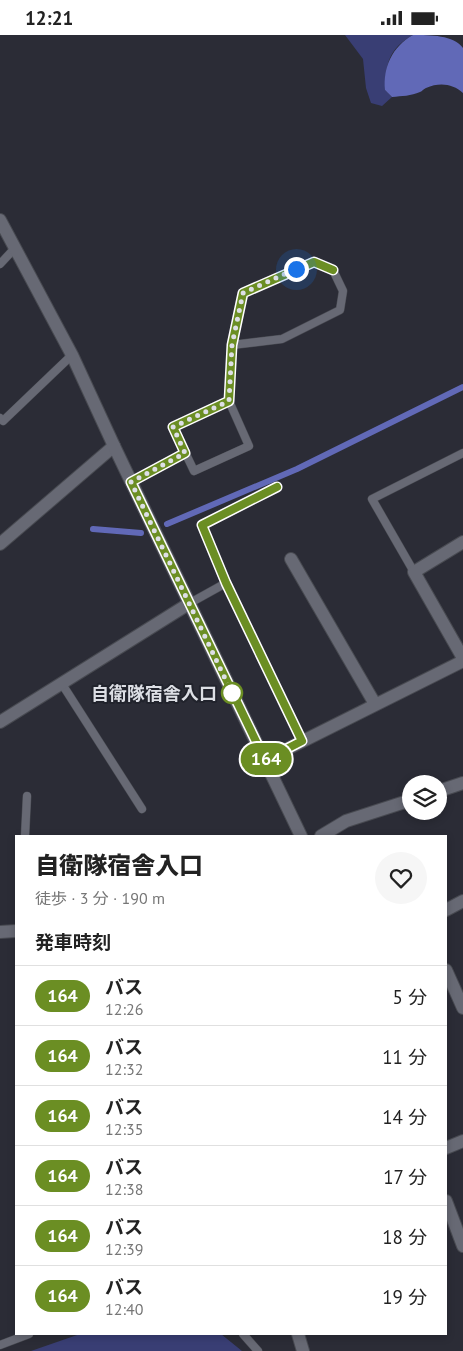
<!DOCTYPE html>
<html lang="ja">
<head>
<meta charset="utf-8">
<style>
	body { margin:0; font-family:"PT Sans","Noto Sans JP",sans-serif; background:#f6f6f6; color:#222; height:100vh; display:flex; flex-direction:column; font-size:19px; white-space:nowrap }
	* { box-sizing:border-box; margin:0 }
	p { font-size:16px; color:#767676 }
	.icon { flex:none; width:28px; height:28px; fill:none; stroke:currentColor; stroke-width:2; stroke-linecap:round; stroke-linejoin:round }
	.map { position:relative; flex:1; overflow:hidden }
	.panel { position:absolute; left:15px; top:800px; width:432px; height:500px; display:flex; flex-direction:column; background:#fff; border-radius:0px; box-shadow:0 2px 8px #0003 }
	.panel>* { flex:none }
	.badge { padding:0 10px; border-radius:16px; font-size:18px; line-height:32px }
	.fabs { position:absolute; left:402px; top:740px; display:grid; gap:10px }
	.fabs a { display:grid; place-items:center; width:45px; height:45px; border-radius:50%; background:#fff; box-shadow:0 2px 8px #0003; font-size:25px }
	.you { position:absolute; width:25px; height:25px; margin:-12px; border:4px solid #fff; border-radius:50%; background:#1a73e8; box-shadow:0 0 0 8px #1a73e833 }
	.map>.badge { position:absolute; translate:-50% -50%; box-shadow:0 0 0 2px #fff }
	h2 { padding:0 20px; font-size:19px; line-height:45px }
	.round { display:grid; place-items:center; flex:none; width:52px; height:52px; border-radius:26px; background:#f6f6f6 }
	.head { display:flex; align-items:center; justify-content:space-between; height:85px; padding:0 20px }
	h1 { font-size:24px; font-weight:800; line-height:38px }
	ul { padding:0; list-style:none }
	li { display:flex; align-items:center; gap:15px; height:60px; padding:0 20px; border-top:1px solid #e0e0e0 }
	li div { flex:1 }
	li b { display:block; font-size:19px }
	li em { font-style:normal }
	li .badge { min-width:55px; font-weight:700; text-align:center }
	.status { display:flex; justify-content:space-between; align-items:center; height:35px; padding:0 25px; background:#fff; direction:ltr }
	.status svg { height:14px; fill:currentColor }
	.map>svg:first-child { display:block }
	.green { fill:#393e74 }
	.water { fill:#6169b7 }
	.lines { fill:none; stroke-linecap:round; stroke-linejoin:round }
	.stream { stroke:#6169b7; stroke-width:6 }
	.service-casing { stroke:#484a51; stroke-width:9 }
	.minor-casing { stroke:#484a51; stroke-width:14 }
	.tertiary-casing { stroke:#484a51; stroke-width:14 }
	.service { stroke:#676974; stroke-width:8 }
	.minor { stroke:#676974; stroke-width:12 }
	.tertiary { stroke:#676974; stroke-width:12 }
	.line-casing { stroke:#fff; stroke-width:11 }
	.line { stroke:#6b8e23; stroke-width:8 }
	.walk { stroke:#dddfe5; stroke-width:5; stroke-dasharray:0 9 }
	.stop-dot { fill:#fff; stroke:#6b8e23; stroke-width:2.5 }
	.labels { text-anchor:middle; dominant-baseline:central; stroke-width:4; stroke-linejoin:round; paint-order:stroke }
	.stop-label { font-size:18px; font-weight:bold; fill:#dddfe5; stroke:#21232c; text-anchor:end }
</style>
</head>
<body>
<div class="status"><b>12:21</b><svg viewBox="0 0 49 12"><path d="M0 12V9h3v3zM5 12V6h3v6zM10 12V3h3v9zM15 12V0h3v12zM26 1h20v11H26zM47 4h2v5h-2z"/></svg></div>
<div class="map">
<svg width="463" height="1316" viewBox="0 0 463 1316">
	<rect width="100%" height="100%" fill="#2b2c36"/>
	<path class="green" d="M 345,0 L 413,0 C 388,14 386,29 385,55 L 392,62 L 382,71 L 371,68 L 366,53 L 363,24 Z
		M 80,1299 L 221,1299 L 242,1316 L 31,1316 Z"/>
	<path class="water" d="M 413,0 C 430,0 454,0 463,13 L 463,58 C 453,49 440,47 426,53 C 425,53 421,57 420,57 C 411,61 402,61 392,62 L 385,55 C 383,32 392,12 413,0 Z"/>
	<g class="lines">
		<path class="stream" d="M 167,489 L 297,434 L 463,352
			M 93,494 L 141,498"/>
		<defs>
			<path id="service" d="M 0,229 L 15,213
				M 229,366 L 232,310 L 243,258 L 314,227 L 333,235 L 343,256 L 340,275 L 282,304 L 232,310
				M 229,366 L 249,411 L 194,436 L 173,392 Z
				M 0,383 L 3,386 L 72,320
				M 131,447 L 185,418
				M 414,537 L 372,464 L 463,418
				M 226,548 L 302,706
				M 190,568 L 226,548 L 203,491 L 277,452
				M 62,649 L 142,774
				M 25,801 L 27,761
				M 243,1299 L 258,1316
				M 0,1310 L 29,1299"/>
			<path id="minor" d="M 463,507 L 414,537 L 463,623
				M 0,509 L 114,411
				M 291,524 L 375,669
				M 0,687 L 190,568
				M 265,725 L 463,626
				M 439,756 L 463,748
				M 321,801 L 346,786 L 411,765
				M 446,875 L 463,866
				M 0,897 L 16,896
				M 446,935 L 463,973
				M 446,1113 L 463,1106
				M 298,1299 L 303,1316"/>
			<path id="tertiary" d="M 0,185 L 72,320 L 114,411 L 301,801
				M 446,1166 L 463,1211"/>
		</defs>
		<use href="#service" class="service-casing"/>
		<use href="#minor" class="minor-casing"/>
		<use href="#tertiary" class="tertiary-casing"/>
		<use href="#service" class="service"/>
		<use href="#minor" class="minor"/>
		<use href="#tertiary" class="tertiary"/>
	</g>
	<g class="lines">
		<defs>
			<path id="line" d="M 277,452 L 202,490 L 226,548 L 302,706 L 265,725 L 131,447 L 185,418 L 173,392 L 229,366 L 232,310 L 243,258 L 314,227 L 333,235"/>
		</defs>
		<use href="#line" class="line-casing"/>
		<use href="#line" class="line"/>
		<path class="walk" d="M 232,658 L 131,447 L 185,418 L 173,392 L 229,366 L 232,310 L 243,258 L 296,234"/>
	</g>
	<circle class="stop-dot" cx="232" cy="658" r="10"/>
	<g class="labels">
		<g class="stop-label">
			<text x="217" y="658">自衛隊宿舎入口</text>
		</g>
	</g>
</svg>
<div class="fabs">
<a><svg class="icon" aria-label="layers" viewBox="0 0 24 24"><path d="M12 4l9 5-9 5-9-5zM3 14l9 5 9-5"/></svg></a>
</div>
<div class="you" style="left:296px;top:234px"></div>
<b class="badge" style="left:266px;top:724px;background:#6b8e23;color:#fff">164</b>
<section class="panel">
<div class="head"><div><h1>自衛隊宿舎入口</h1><p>徒歩 · 3 分 · 190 m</p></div><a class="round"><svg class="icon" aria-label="heart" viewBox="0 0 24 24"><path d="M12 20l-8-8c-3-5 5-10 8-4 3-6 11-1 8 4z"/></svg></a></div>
<h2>発車時刻</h2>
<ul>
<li><span class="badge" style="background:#6b8e23;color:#fff">164</span><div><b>バス</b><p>12:26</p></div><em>5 分</em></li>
<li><span class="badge" style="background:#6b8e23;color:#fff">164</span><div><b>バス</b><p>12:32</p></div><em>11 分</em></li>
<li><span class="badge" style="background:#6b8e23;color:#fff">164</span><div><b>バス</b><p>12:35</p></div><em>14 分</em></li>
<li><span class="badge" style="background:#6b8e23;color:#fff">164</span><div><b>バス</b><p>12:38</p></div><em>17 分</em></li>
<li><span class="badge" style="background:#6b8e23;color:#fff">164</span><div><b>バス</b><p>12:39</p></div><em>18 分</em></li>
<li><span class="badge" style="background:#6b8e23;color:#fff">164</span><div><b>バス</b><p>12:40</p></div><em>19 分</em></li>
</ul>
</section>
</div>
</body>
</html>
